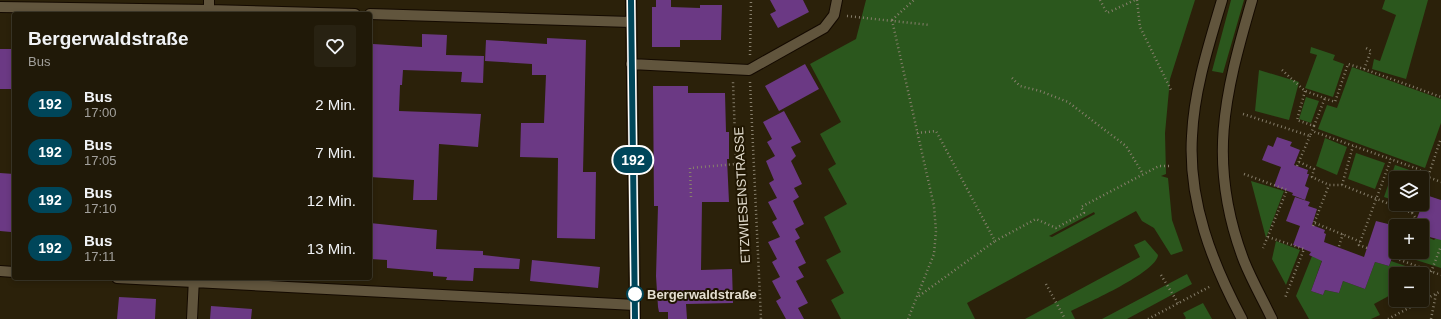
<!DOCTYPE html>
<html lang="de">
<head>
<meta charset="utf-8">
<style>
	body { margin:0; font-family:Helvetica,sans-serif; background:#282212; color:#f1f3f6; height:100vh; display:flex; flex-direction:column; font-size:15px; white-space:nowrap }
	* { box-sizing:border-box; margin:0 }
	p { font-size:13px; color:#a2a09c }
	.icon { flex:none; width:22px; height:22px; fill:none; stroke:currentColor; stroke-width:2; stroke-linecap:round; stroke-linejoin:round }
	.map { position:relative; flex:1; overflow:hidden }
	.drawer { position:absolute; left:12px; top:12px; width:360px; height:268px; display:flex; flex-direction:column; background:#201908; border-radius:4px; box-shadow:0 2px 6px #0003,0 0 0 1px #3d3829 }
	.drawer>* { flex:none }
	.badge { padding:0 8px; border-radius:13px; font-size:14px; line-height:26px }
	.buttons { position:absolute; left:1389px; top:171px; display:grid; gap:8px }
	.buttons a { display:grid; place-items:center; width:40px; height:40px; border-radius:4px; background:#201908; box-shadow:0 2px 6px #0003,0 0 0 1px #3d3829; font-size:20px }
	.map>.badge { position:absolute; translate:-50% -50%; box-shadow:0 0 0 2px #fff }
	.round { display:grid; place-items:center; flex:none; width:42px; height:42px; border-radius:4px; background:#282212 }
	.headline { display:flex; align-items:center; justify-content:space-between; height:68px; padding:0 16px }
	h1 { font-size:19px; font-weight:800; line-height:30px }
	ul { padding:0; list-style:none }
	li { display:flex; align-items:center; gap:12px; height:48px; padding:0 16px }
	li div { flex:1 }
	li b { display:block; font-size:15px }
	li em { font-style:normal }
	li .badge { min-width:44px; font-weight:700; text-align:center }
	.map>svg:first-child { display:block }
	.green { fill:#2b571d; fill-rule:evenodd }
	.building { fill:#6b3984 }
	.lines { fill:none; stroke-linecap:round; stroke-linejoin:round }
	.minor-casing { stroke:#140a00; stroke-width:12 }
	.secondary-casing { stroke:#140a00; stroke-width:12 }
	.path { stroke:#877f6c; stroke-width:2.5; stroke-dasharray:1 3; stroke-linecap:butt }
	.minor { stroke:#61553d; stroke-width:10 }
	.secondary { stroke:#61553d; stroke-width:10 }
	.line-casing { stroke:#fff; stroke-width:9 }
	.line { stroke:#00465a; stroke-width:6 }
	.stop-dot { fill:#fff; stroke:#00465a; stroke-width:2 }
	.labels { text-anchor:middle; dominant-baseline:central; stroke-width:4; stroke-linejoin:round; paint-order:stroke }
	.street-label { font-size:13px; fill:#e4ded0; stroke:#211702 }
	.stop-label { font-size:13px; font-weight:bold; fill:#e4ded0; stroke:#211702; text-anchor:start }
</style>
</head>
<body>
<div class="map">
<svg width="1441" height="319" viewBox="0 0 1441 319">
	<rect width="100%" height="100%" fill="#2b210a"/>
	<path class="green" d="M 866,0 L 1195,0 L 1170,79 L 1165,133 L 1166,174 L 1161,176 L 1168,178 L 1172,220 L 1183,251 L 1171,255 L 1154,228 L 1142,221 L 1136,211 L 967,303 L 975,319 L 841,319 L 831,300 L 844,293 L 826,260 L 841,252 L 824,217 L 847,204 L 828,169 L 836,164 L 820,134 L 841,122 L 810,64 L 856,39 ZM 1094,212 L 1095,214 L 1052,237 L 1049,236 Z
		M 1231,0 L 1244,0 L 1223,73 L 1212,71 Z
		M 1385,0 L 1428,0 L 1406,79 L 1372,69 L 1374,59 L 1380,61 L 1396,15 L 1382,9 Z
		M 1311,47 L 1335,55 L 1333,60 L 1344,64 L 1333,97 L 1305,88 L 1317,55 L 1310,53 Z
		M 1352,67 L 1441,99 L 1441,123 L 1425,168 L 1318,129 L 1327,105 L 1337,108 Z
		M 1259,70 L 1299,82 L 1289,120 L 1255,111 Z
		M 1306,97 L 1319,101 L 1311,123 L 1299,119 Z
		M 1325,138 L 1347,147 L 1337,175 L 1316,166 Z
		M 1356,153 L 1385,163 L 1375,189 L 1348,179 Z
		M 1395,165 L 1421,174 L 1420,178 L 1396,178 L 1396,201 L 1384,197 Z
		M 1251,181 L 1284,191 L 1266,238 Z
		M 1441,233 L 1441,268 L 1416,260 L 1419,252 L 1422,252 L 1422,244 L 1425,236 L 1434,240 Z
		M 1145,240 L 1158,255 C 1157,272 1087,303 1071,311 L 1075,319 L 1025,319 L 1140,257 L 1134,245 Z
		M 1276,241 L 1300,250 L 1286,285 L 1272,259 Z
		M 1312,256 L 1322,260 L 1311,291 L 1323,295 L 1325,290 L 1339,293 L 1343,281 L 1365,289 L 1375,262 L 1389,266 L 1391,261 L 1417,270 L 1416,274 L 1396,274 L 1396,292 L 1374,304 L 1380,315 L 1371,319 L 1309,319 L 1296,296 Z
		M 1187,274 L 1192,284 L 1127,319 L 1102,319 Z
		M 1203,303 L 1212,319 L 1185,319 L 1186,318 L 1183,313 Z"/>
	<path class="building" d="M 656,0 L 671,0 L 671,7 L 700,8 L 700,5 L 722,5 L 721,40 L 680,40 L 680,47 L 652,47 L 652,7 L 656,7 Z
		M 770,0 L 803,0 L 809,12 L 778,28 L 770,14 L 776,11 Z
		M 422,34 L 447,35 L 446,55 L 484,56 L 483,83 L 461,82 L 462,72 L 403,70 L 402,85 L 400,85 L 399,111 L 481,114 L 478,147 L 439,144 L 437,200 L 413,200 L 414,180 L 370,177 L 370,100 L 373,44 L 422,47 Z
		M 547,38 L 586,40 L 583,172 L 596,172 L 595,239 L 557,238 L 558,158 L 520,157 L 521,123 L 544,123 L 546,75 L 532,75 L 532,64 L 485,61 L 486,40 L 547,44 Z
		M 0,49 L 14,49 L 14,89 L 0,89 Z
		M 805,64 L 819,89 L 779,111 L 765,86 Z
		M 653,86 L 688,86 L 688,93 L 725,93 L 726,132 L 729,132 L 729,159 L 727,159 L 729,202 L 702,202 L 701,270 L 732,269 L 733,303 L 686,304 L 687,319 L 668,319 L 668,312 L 659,312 L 658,307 L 656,276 L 658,206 L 654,206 Z
		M 784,111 L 801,142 L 791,147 L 796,156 L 791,161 L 802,184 L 794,188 L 799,197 L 793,201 L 804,224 L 795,229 L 800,238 L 795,241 L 806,263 L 798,267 L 804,277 L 796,281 L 808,303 L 798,308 L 804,319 L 786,319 L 776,301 L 781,298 L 772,281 L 780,277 L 772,262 L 777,259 L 768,242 L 780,237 L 772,222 L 777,219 L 768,202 L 777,198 L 769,183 L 774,180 L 766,161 L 775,156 L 767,142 L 772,139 L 763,122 Z
		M 1277,137 L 1292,142 L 1290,146 L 1300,150 L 1294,165 L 1308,170 L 1307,174 L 1309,174 L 1305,186 L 1309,188 L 1305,200 L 1292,195 L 1293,193 L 1274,186 L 1281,167 L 1262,160 L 1268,145 L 1273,147 Z
		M 0,173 L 14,174 L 14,199 L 11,232 L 0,231 Z
		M 1426,195 L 1441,200 L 1441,240 L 1422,235 L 1422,226 L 1414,226 Z
		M 1295,197 L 1310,202 L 1308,206 L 1317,209 L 1312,225 L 1325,230 L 1324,233 L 1326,234 L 1324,242 L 1364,257 L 1376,221 L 1396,226 L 1396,256 L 1393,255 L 1389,266 L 1375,262 L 1365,289 L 1343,281 L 1339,293 L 1325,290 L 1323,295 L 1311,291 L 1322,261 L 1309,255 L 1311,252 L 1293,245 L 1300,226 L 1286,221 Z
		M 370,223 L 437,230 L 436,249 L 483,251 L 483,255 L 520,259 L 519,269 L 474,268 L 473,281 L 446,280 L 447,277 L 433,276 L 433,272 L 387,268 L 387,260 L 370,259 Z
		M 532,260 L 600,267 L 598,288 L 530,281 Z
		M 119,297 L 156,299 L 155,319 L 117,319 Z
		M 211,306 L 252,309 L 251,319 L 210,319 Z"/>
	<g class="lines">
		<defs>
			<path id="minor" d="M 631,0 L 635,319
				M 0,7 L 209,10 L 355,14
				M 209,14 L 209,0
				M 370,14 L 631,22
				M 631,64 L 749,70 L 824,28 L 834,15 L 837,0
				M 0,271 L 14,272
				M 117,278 L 635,305
				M 192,319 L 194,278"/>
			<path id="secondary" d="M 1222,0 C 1209,44 1194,90 1192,136 C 1188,201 1212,263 1242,319
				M 1252,0 C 1224,96 1207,164 1244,261 C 1252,281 1263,300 1272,319"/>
		</defs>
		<use href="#minor" class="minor-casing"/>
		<use href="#secondary" class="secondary-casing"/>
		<path class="path" d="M 1100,0 L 1107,13 L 1135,0
			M 1137,0 L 1140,27 L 1172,92
			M 847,16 L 930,25
			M 892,20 L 934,206 L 936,231 L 934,254 L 908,319
			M 892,20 L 914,0
			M 750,55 L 751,0
			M 1364,69 L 1441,97
			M 1282,70 L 1305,91 L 1335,102 L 1348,64 L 1364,69 L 1371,51 L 1366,48
			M 1012,78 L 1020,86 L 1040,91 L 1068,102 L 1126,146 L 1143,174
			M 750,82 L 761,319
			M 1305,91 L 1297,120 L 1314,126 L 1312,131 L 1418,169 L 1428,177 L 1441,138
			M 1243,114 L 1310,136 L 1312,131
			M 1314,126 L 1325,98
			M 917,133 L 936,131 L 995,241 L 1036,219 L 1056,228 L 1084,213 L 1081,207 L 1159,166 L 1171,166
			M 1299,162 L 1314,169 L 1312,177 L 1329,185 L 1342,185 L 1412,213 L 1416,204
			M 1297,166 L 1310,136
			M 1244,174 L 1287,190 L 1263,248
			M 1342,185 L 1353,146
			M 1422,190 L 1428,177 L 1441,182
			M 691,197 L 690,168 L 736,164 L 733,82
			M 1412,213 L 1417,220
			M 1315,223 L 1361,242
			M 1313,226 L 1329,185
			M 1268,237 L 1304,249 L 1285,298
			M 1339,246 L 1343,234
			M 1367,248 L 1359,245 L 1391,159
			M 1392,257 L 1441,275
			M 1431,272 L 1441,246
			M 1161,275 L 1178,303
			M 1046,284 L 1065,319
			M 919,296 L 995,241
			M 1148,319 L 1211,286
			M 1388,319 L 1441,291
			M 1431,319 L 1436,294"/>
		<use href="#minor" class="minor"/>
		<use href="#secondary" class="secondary"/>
	</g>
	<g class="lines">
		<defs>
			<path id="line" d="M 631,0 L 635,319"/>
		</defs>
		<use href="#line" class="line-casing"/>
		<use href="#line" class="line"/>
	</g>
	<circle class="stop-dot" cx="635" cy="294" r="8"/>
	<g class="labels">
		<g class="street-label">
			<text transform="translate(742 195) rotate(-93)">ETZWIESENSTRASSE</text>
		</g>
		<g class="stop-label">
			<text x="647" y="294">Bergerwaldstraße</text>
		</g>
	</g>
</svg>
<div class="buttons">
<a><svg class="icon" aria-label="layers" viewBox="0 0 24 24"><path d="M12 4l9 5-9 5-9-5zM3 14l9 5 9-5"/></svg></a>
<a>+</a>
<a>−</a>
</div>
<b class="badge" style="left:633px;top:160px;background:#00465a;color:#fff">192</b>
<section class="drawer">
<div class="headline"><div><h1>Bergerwaldstraße</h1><p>Bus</p></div><a class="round"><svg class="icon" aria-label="heart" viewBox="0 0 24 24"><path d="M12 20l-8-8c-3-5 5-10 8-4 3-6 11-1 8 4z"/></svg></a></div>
<ul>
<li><span class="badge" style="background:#00465a;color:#fff">192</span><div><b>Bus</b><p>17:00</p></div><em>2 Min.</em></li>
<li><span class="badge" style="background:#00465a;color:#fff">192</span><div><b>Bus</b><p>17:05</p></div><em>7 Min.</em></li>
<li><span class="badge" style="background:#00465a;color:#fff">192</span><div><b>Bus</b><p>17:10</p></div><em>12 Min.</em></li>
<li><span class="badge" style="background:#00465a;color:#fff">192</span><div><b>Bus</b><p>17:11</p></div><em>13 Min.</em></li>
</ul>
</section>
</div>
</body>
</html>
